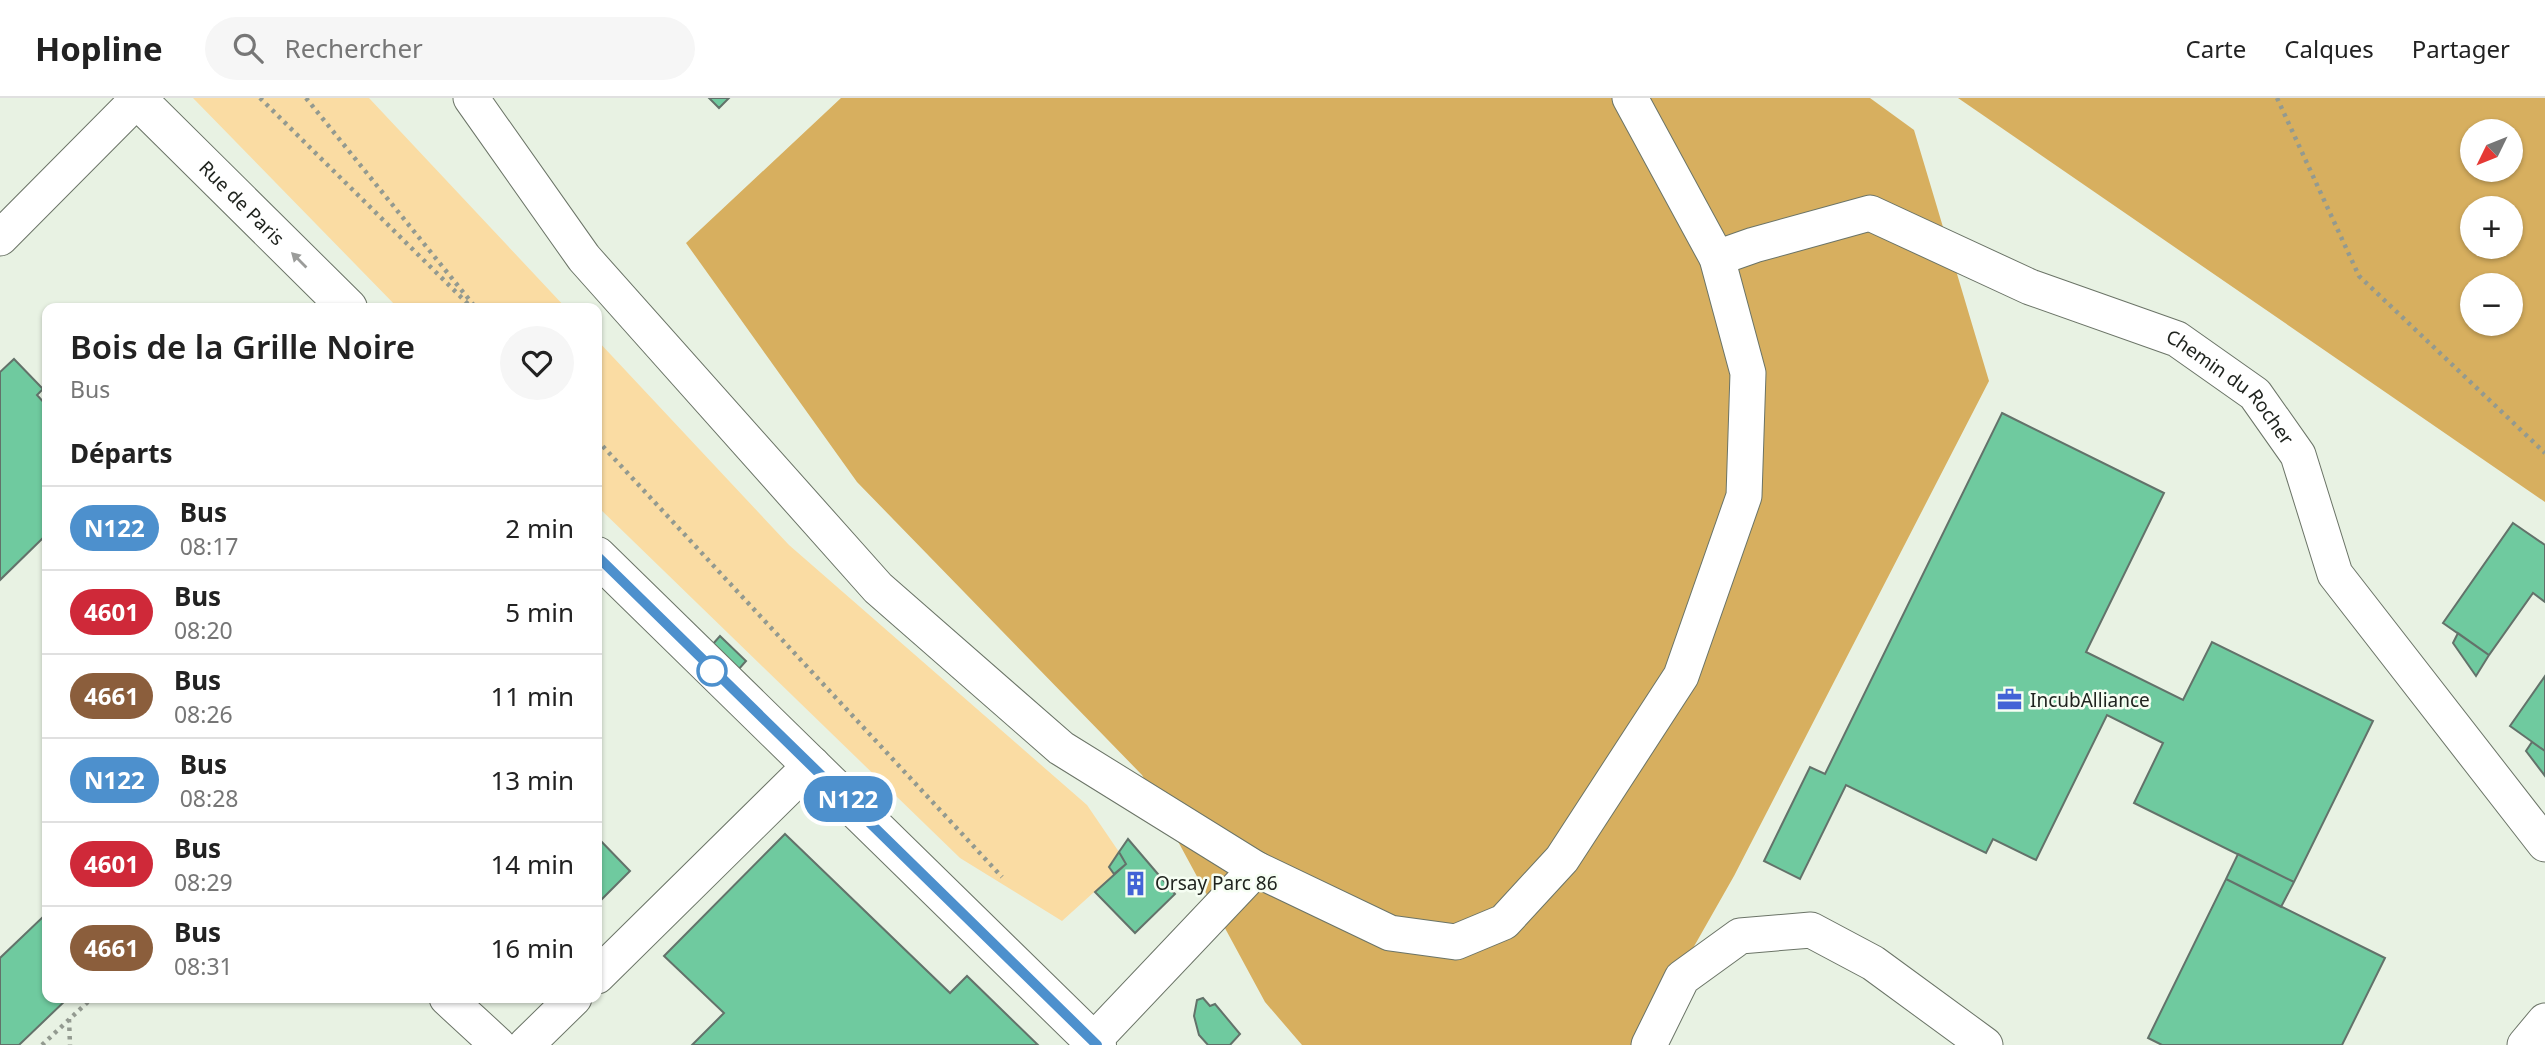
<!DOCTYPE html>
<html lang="fr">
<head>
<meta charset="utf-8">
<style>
	body { margin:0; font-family:"Noto Sans",sans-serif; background:#f6f6f6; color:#222; height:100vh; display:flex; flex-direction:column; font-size:26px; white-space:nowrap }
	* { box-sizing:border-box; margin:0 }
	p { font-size:23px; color:#767676 }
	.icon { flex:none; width:38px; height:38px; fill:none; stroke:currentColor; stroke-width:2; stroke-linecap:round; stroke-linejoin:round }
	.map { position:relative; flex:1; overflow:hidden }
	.drawer { position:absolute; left:42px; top:205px; width:560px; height:700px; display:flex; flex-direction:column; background:#fff; border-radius:14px; box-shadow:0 2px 5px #0004 }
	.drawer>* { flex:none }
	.badge { padding:0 14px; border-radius:23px; font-size:24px; line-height:46px }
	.needle { width:46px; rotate:227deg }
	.buttons { position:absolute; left:2460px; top:21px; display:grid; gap:14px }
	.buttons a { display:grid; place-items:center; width:63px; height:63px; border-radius:50%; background:#fff; box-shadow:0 2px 5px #0004; font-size:35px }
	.map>.badge { position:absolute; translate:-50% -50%; box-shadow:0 0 0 4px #fff }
	h2 { padding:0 28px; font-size:26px; line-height:63px }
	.round { display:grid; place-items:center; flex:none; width:74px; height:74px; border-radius:37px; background:#f6f6f6 }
	.overview { display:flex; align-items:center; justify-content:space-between; height:119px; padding:0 28px }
	h1 { font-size:33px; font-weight:600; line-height:52px }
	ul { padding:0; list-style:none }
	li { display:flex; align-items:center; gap:21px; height:84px; padding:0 28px; border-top:2px solid #e0e0e0 }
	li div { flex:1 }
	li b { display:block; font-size:26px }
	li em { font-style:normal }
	li .badge { min-width:77px; font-weight:700; text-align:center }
	header { display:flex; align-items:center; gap:42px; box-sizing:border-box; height:98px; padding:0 35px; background:#fff; border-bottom:2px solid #e0e0e0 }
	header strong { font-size:33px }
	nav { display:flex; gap:38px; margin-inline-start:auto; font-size:24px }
	.search { width:490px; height:63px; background:#f6f6f6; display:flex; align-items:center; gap:18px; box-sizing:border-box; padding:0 24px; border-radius:38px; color:#767676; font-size:26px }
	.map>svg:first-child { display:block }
	.green { fill:#fadca3 }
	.forest { fill:#d7af5f; fill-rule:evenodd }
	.building { fill:#6fca9f; stroke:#63726a; stroke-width:2 }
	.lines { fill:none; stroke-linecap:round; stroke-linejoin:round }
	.lane-casing { stroke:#6b7467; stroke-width:37 }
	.secondary-casing { stroke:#6b7467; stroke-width:40 }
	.path { stroke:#939a90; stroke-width:4.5; stroke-dasharray:3.5 5; stroke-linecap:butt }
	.lane { stroke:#fff; stroke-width:35 }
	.secondary { stroke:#fff; stroke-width:38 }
	.oneway { fill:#9b9c9a }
	.line-casing { stroke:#fff; stroke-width:16 }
	.line { stroke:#4d90cd; stroke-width:10 }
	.stop-dot { fill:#fff; stroke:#4d90cd; stroke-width:3.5 }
	.labels { text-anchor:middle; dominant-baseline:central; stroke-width:5; stroke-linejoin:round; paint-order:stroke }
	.street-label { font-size:19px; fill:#20241f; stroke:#f6fef3 }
	.poi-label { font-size:19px; fill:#20241f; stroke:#f6fef3; text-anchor:start }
</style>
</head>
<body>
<header>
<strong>Hopline</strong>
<div class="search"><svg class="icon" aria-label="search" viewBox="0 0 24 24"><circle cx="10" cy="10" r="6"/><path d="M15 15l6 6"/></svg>Rechercher</div>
<nav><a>Carte</a><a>Calques</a><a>Partager</a></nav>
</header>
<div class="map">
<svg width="2545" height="947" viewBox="0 0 2545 947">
	<rect width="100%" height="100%" fill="#e8f2e3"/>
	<path class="green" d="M 193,0 L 369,0 L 566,210 L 398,210 Z
		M 597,242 L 789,447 L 1087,707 L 1119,754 L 1109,769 L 1114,776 L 1062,823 L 960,760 L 597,408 Z"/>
	<path class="forest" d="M 841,0 L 1870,0 L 1914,32 L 1989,283 L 1734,778 L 1638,947 L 1302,947 L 1265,904 L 1142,677 L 857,384 L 686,145 Z
		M 1958,0 L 2545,0 L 2545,404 ZM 2473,33 L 2511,33 L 2511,72 L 2473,72 ZM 2473,110 L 2511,110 L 2511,149 L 2473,149 ZM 2473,187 L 2511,187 L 2511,226 L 2473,226 Z"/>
	<path class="building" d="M 709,0 L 729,0 L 719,10 Z
		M 14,261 L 43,291 L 37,297 L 47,308 L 47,436 L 0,482 L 0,274 Z
		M 2002,315 L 2164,395 L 2086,554 L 2183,602 L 2212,544 L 2373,623 L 2294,784 L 2134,705 L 2163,645 L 2107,617 L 2036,762 L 1993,741 L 1986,755 L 1846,687 L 1800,781 L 1764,763 L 1810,669 L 1825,676 Z
		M 2513,425 L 2545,447 L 2545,504 L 2533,495 L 2489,557 L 2443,525 Z
		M 2458,535 L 2489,557 L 2476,578 L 2453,545 Z
		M 720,538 L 746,563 L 738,572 L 712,547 Z
		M 2545,578 L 2545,653 L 2510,628 Z
		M 2532,644 L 2545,653 L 2545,678 L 2526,653 Z
		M 785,736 L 950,895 L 967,878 L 1038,947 L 692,947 L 724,915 L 664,858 Z
		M 597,739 L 630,773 L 597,806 Z
		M 1128,741 L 1175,796 L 1135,835 L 1095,794 L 1126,766 L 1119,754 Z
		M 1119,754 L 1126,766 L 1114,776 L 1109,769 Z
		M 2238,756 L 2294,784 L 2281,809 L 2226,781 Z
		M 2226,781 L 2385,860 L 2342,947 L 2162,947 L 2148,940 Z
		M 47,815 L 47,900 L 68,900 L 19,947 L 0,947 L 0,860 Z
		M 1203,900 L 1210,908 L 1215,906 L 1240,936 L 1230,947 L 1208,947 L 1199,937 L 1194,918 L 1197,902 Z"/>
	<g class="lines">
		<defs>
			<g id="lane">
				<path d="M 471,0 L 584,160 L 878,490 L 1061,650 L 1256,771 L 1390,835 L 1456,844 L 1504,824 L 1562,761 L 1681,578 L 1744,398 L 1748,275 L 1717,160 L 1630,0"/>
				<path d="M 0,140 L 138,1"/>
				<path id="s1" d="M 1717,160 L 1754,147 L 1870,115 L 2030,189 L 2177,241 L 2255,296 L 2298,357 L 2335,476 L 2545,746"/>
				<path d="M 597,878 L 812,666"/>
				<path d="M 447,900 L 498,947"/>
				<path d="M 1093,943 L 1256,771"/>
				<path d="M 526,947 L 574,900"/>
				<path d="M 1649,947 L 1682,880 L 1740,838 L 1811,832 L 1873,865 L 1985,947"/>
				<path d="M 2525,947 L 2545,923"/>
			</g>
			<g id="secondary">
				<path id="s2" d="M 136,0 L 348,210"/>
				<path d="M 597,458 L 1097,947"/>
			</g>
		</defs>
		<use href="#lane" class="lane-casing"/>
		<use href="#secondary" class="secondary-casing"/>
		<path class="path" d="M 260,0 L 472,210
			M 306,0 L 476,210
			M 2277,0 L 2359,178 L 2545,355
			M 597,342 L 1002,779
			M 69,921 L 70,947
			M 42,947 L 92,900"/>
		<use href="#lane" class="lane"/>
		<use href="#secondary" class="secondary"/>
	</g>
	<defs><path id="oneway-solid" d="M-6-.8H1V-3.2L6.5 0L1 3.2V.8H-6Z" transform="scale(1.75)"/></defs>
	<use class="oneway" href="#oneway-solid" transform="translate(299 162) rotate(-135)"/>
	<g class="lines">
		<defs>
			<path id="line" d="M 597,458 L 1097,947"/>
		</defs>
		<use href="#line" class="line-casing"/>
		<use href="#line" class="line"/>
	</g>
	<defs>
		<symbol id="office-bare" viewBox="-9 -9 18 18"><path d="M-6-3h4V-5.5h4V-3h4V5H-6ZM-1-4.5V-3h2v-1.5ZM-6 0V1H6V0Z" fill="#4263d6" stroke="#f6fef3" stroke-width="2.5" paint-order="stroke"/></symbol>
		<symbol id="building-bare" viewBox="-9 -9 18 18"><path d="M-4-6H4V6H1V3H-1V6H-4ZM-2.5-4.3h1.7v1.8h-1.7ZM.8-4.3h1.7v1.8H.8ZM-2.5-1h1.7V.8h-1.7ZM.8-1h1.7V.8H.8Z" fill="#4263d6" stroke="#f6fef3" stroke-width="2.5" paint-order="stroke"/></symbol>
	</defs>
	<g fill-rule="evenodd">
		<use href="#office-bare" x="1992" y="584" width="35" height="35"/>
		<use href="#building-bare" x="1118" y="768" width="35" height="35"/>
	</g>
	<circle class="stop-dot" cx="712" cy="573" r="14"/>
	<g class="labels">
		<g class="street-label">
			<text stroke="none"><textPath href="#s2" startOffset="149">Rue de Paris</textPath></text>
			<text stroke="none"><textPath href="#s1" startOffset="564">Chemin du Rocher</textPath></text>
		</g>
		<g class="poi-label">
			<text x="2030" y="602">IncubAlliance</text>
			<text x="1155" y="785">Orsay Parc 86</text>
		</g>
	</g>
</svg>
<div class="buttons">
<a><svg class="needle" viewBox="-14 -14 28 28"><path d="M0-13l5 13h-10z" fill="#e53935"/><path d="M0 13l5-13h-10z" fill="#767676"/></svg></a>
<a>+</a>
<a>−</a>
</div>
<b class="badge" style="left:848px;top:701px;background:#4d90cd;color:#fff">N122</b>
<section class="drawer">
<div class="overview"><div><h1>Bois de la Grille Noire</h1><p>Bus</p></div><a class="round"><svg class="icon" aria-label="heart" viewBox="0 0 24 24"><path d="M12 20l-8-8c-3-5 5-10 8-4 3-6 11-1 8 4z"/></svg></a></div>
<h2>Départs</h2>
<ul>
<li><span class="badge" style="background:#4d90cd;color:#fff">N122</span><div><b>Bus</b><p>08:17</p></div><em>2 min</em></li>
<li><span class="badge" style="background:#cf2939;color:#fff">4601</span><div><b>Bus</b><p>08:20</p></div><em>5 min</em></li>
<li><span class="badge" style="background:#8b5e3c;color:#fff">4661</span><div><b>Bus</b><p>08:26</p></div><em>11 min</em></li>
<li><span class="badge" style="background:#4d90cd;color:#fff">N122</span><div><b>Bus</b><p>08:28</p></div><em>13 min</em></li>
<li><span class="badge" style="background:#cf2939;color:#fff">4601</span><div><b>Bus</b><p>08:29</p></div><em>14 min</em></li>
<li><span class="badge" style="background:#8b5e3c;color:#fff">4661</span><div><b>Bus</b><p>08:31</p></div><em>16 min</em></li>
</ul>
</section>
</div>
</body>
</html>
